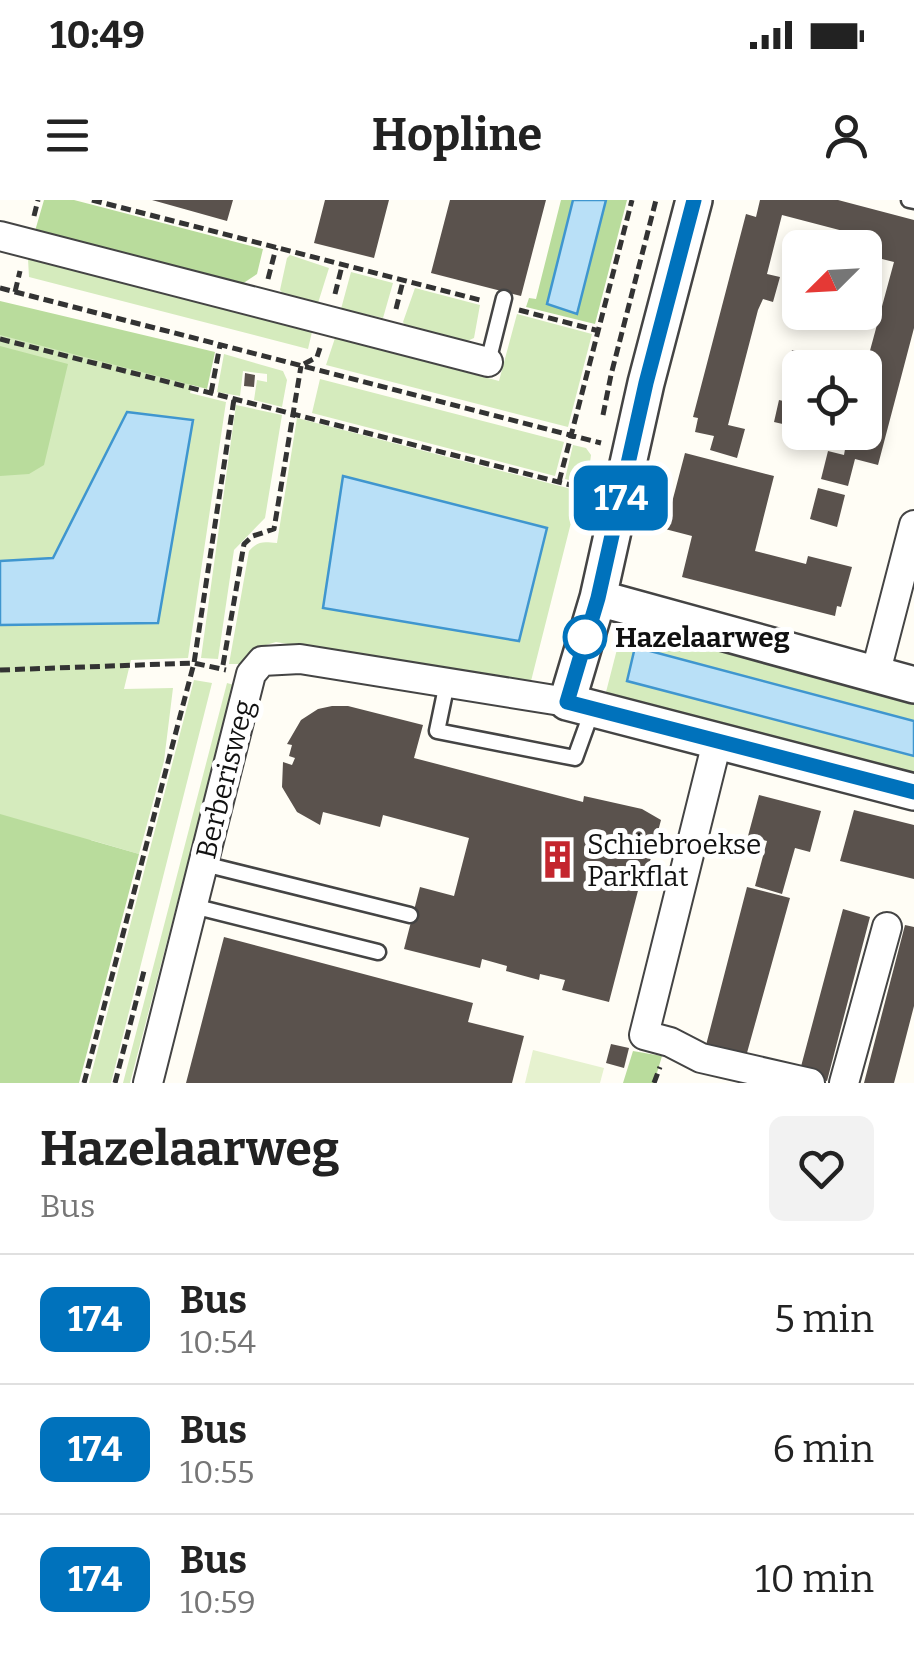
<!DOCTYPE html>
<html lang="en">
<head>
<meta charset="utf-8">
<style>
	body { margin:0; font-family:Bitter,serif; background:#f2f2f2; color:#222; height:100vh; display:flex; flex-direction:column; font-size:38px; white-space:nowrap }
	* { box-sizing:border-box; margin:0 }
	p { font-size:32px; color:#767676 }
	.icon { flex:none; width:55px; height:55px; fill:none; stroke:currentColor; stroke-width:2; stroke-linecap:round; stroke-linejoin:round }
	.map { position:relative; height:883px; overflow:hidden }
	.side { display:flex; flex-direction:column; background:#fff; flex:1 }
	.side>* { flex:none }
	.badge { padding:0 20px; border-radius:15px; font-size:35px; line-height:65px }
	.needle { width:65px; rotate:246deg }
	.fabs { position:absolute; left:782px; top:30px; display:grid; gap:20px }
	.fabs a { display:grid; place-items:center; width:100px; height:100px; border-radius:15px; background:#fff; box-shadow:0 5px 15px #0003; font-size:50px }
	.map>.badge { position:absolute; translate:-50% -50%; box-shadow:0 0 0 5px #fff }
	.round { display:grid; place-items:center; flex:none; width:105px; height:105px; border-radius:15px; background:#f2f2f2 }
	.overview { display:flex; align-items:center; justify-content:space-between; height:170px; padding:0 40px }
	h1 { font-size:48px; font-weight:700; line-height:75px }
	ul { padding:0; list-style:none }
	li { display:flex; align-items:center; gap:30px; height:130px; padding:0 40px; border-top:2px solid #e0e0e0 }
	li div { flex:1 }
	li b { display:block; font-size:38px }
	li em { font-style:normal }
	li .badge { min-width:110px; font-weight:700; text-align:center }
	.status { display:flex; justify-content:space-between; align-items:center; height:70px; padding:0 50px; background:#fff; direction:ltr }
	.status svg { height:28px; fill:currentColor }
	header { display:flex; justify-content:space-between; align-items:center; height:130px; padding:0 40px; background:#fff; font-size:45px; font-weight:700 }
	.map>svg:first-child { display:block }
	.green { fill:#d5ebbd; fill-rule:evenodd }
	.forest { fill:#b9dc9c }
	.pitch { fill:#e6f2cf }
	.water { fill:#b9e0f7; stroke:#3f96cf; stroke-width:2.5 }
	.building { fill:#5a524d }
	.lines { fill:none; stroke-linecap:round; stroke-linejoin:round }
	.service-casing { stroke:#444; stroke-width:19 }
	.minor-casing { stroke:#444; stroke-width:32 }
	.tertiary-casing { stroke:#444; stroke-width:40 }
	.path { stroke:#333; stroke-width:5; stroke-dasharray:10 5; stroke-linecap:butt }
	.service { stroke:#fff; stroke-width:14 }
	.minor { stroke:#fff; stroke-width:28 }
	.tertiary { stroke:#fff; stroke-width:35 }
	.line-casing { stroke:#fff; stroke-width:22 }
	.line { stroke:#0072bc; stroke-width:15 }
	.stop-dot { fill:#fff; stroke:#0072bc; stroke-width:5 }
	.labels { text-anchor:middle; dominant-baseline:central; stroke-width:10; stroke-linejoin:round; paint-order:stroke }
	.stop-label { font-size:28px; font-weight:bold; fill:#111; stroke:#fff; text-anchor:start }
	.street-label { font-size:28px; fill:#111; stroke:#fff }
	.poi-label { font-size:28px; fill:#111; stroke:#fff; text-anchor:start }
</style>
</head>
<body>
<div class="status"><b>10:49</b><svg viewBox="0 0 49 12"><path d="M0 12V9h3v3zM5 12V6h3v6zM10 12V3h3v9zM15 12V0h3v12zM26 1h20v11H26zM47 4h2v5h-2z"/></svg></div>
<header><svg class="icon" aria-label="menu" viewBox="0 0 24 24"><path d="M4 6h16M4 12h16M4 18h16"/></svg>Hopline<svg class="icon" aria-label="person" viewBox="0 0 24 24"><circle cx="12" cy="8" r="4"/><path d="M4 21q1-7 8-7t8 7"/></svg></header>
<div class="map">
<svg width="914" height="883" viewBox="0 0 914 883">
	<rect width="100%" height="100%" fill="#fffdf5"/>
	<path class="green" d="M 290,55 L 329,68 L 318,103 L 284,95 L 280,90 L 287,58 Z
		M 28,59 L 312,132 L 308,149 L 29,77 Z
		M 351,72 L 393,83 L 383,118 L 341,109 Z
		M 415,88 L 480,105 L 474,138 L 465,142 L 406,126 L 403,122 Z
		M 0,103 L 199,155 L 190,193 L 226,202 L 188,458 L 131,460 L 124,489 L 173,488 L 164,561 L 139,654 L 91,640 L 37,883 L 0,883 ZM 192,220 L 158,423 L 139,423 Z
		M 517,114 L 592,134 L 568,227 L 326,165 L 335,138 L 499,181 Z
		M 224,154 L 283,171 L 287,180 L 282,207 L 254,200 L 257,180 L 267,182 L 267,174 L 243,171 L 240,196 L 217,192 Z
		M 320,179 L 564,242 L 555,276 L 312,213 Z
		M 236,205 L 282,215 L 265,318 L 234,350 L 218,459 L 201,458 Z
		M 297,218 L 579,291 L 530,485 L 276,442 L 256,448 L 243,464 L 229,464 L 249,351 C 259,340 264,342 277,343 Z
		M 573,245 L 586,248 L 591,255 L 587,285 L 565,279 Z
		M 624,422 L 914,499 L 914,521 L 635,448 L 627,481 L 914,556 L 914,582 L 605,496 Z
		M 194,480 L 212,483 L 111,883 L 89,883 Z
		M 227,483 L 234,485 L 130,883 L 123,883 Z"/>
	<path class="forest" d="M 44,0 L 74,0 L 263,49 L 257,74 L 242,84 L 35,31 Z
		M 561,0 L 573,0 L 547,103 L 576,114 L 606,0 L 627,0 L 595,124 L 526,107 L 529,98 L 536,99 Z
		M 0,101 L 215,152 L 207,189 L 0,135 Z
		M 0,146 L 68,164 L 44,265 L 29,274 L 0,276 Z
		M 0,614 L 139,654 L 79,883 L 0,883 Z
		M 633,851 L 662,856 L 654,883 L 623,883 Z"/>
	<path class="pitch" d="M 533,850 L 604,868 L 600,883 L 525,883 Z"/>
	<path class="water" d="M 573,0 L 606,0 L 577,114 L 547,104 Z
		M 127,212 L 193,220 L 158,423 L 0,425 L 0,361 L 53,358 Z
		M 343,276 L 547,328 L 519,441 L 323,408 Z
		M 635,447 L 914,521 L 914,556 L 627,481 Z"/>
	<path class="building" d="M 152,0 L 233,0 L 227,21 Z
		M 325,0 L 389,0 L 374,58 L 314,43 Z
		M 450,0 L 546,0 L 521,96 L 431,73 Z
		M 760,0 L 838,0 L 914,20 L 914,128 L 878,265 L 855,259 L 848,286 L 821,279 L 828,251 L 844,255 L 848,232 L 865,232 L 865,169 L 894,62 L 866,55 L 870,38 L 782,15 L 767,74 L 780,77 L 773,102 L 763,99 L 758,110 L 728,225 L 745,229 L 737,258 L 710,250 L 714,236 L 695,232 L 698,218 L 693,217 L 746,14 L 756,17 Z
		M 802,112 L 816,112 L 812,125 L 800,121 Z
		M 822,112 L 836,112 L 832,130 L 819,126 Z
		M 792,150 L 805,153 L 799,175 L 787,172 Z
		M 811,155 L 825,158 L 822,168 L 809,168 Z
		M 245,173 L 255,175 L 254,187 L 244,186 Z
		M 779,200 L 792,203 L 787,225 L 774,222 Z
		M 800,204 L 800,229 L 793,227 Z
		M 685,253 L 774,276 L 755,351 L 806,364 L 808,356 L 852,367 L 841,407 L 837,406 L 835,416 L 682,377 L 692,336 L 665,329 Z
		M 818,288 L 845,295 L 837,327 L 810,319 Z
		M 332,506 L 348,506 L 423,525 L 414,558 L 583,602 L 584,596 L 642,609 L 661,620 L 644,684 L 640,683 L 609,802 L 562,790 L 565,780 L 540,774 L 539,780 L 506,771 L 507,766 L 482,759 L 480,768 L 404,749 L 420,687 L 454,696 L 469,638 L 383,615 L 380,627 L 323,612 L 320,625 L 297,612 L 282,587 L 283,562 L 292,565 L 295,558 L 289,556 L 292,545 L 287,544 L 301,520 L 318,509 Z
		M 759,595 L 821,611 L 810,652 L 795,648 L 782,694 L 755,686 L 767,641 L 748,636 Z
		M 854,610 L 914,625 L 914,679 L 840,661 Z
		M 747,687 L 790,698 L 745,860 L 705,849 Z
		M 843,709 L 870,717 L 827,881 L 799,874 Z
		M 905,725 L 914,727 L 914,806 L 900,860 L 894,883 L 864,883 Z
		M 224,737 L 473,803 L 468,822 L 524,836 L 512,883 L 186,883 Z
		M 611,844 L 629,848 L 624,868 L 606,863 Z"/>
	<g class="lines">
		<defs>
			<path id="service" d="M 909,0 L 914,1
				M 488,162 L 504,98
				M 447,483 L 437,531 L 575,558 L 592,511
				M 204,664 L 410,715
				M 193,706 L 378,752"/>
			<path id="minor" d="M 0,36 L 488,162
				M 875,475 L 914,325
				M 717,542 L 644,835 L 670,842 L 701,858 L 810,883
				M 148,883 L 251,474 L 262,461 L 300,459 L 567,502
				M 844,883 L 887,727"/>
			<path id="tertiary" d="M 694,0 L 646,183 L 598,398 L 567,502 L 914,592
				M 598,398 L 914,485"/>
		</defs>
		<use href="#service" class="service-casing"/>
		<use href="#minor" class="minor-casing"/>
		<use href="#tertiary" class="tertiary-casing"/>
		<path class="path" d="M 92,0 L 484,101
			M 34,16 L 38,0
			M 268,79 L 276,48
			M 0,88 L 601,243
			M 15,92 L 20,71
			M 335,94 L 342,66
			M 396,109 L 403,81
			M 519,110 L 599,131
			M 0,139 L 590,290
			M 304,164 L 317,157 L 320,148
			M 211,193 L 220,145
			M 603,215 L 611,175 L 656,0
			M 559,282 L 632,0
			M 223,465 L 244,344 L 253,336 L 274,329 L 301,166
			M 0,470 L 194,463 L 226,470
			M 84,883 L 194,463 L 234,199
			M 115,883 L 144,771
			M 654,883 L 660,867"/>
		<use href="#service" class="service"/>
		<use href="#minor" class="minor"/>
		<use href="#tertiary" class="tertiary"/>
	</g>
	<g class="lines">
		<defs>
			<path id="line" d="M 694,0 L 646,183 L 598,398 L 567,502 L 914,592"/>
		</defs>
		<use href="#line" class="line-casing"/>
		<use href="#line" class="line"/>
	</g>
	<defs>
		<symbol id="building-bare" viewBox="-9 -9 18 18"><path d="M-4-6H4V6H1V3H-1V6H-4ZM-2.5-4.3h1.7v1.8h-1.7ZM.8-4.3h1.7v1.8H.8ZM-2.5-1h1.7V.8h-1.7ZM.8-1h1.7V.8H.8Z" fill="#c4262e" stroke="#fff" stroke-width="2.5" paint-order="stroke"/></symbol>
	</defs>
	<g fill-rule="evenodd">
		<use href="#building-bare" x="530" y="632" width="55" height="55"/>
	</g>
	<circle class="stop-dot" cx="585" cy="437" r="20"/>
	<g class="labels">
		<g class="stop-label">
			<text x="615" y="437">Hazelaarweg</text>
		</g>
		<g class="street-label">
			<text transform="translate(225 579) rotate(-76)">Berberisweg</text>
		</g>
		<g class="poi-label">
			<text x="587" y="644">Schiebroekse<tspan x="587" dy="32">Parkflat</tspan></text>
		</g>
	</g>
</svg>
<div class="fabs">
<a><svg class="needle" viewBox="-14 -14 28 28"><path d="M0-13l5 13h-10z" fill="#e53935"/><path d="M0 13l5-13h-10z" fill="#767676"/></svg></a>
<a><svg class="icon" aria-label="locate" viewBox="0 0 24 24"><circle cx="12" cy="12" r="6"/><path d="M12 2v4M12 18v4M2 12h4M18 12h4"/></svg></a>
</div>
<b class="badge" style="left:621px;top:298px;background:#0072bc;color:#fff">174</b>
</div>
<section class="side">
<div class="overview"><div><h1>Hazelaarweg</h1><p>Bus</p></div><a class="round"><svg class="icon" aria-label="heart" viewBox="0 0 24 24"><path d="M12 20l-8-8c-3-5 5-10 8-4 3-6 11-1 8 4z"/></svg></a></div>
<ul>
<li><span class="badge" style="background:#0072bc;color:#fff">174</span><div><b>Bus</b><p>10:54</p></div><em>5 min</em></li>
<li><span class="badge" style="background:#0072bc;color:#fff">174</span><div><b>Bus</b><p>10:55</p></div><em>6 min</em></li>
<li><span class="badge" style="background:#0072bc;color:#fff">174</span><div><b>Bus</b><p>10:59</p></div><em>10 min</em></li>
</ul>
</section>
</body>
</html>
